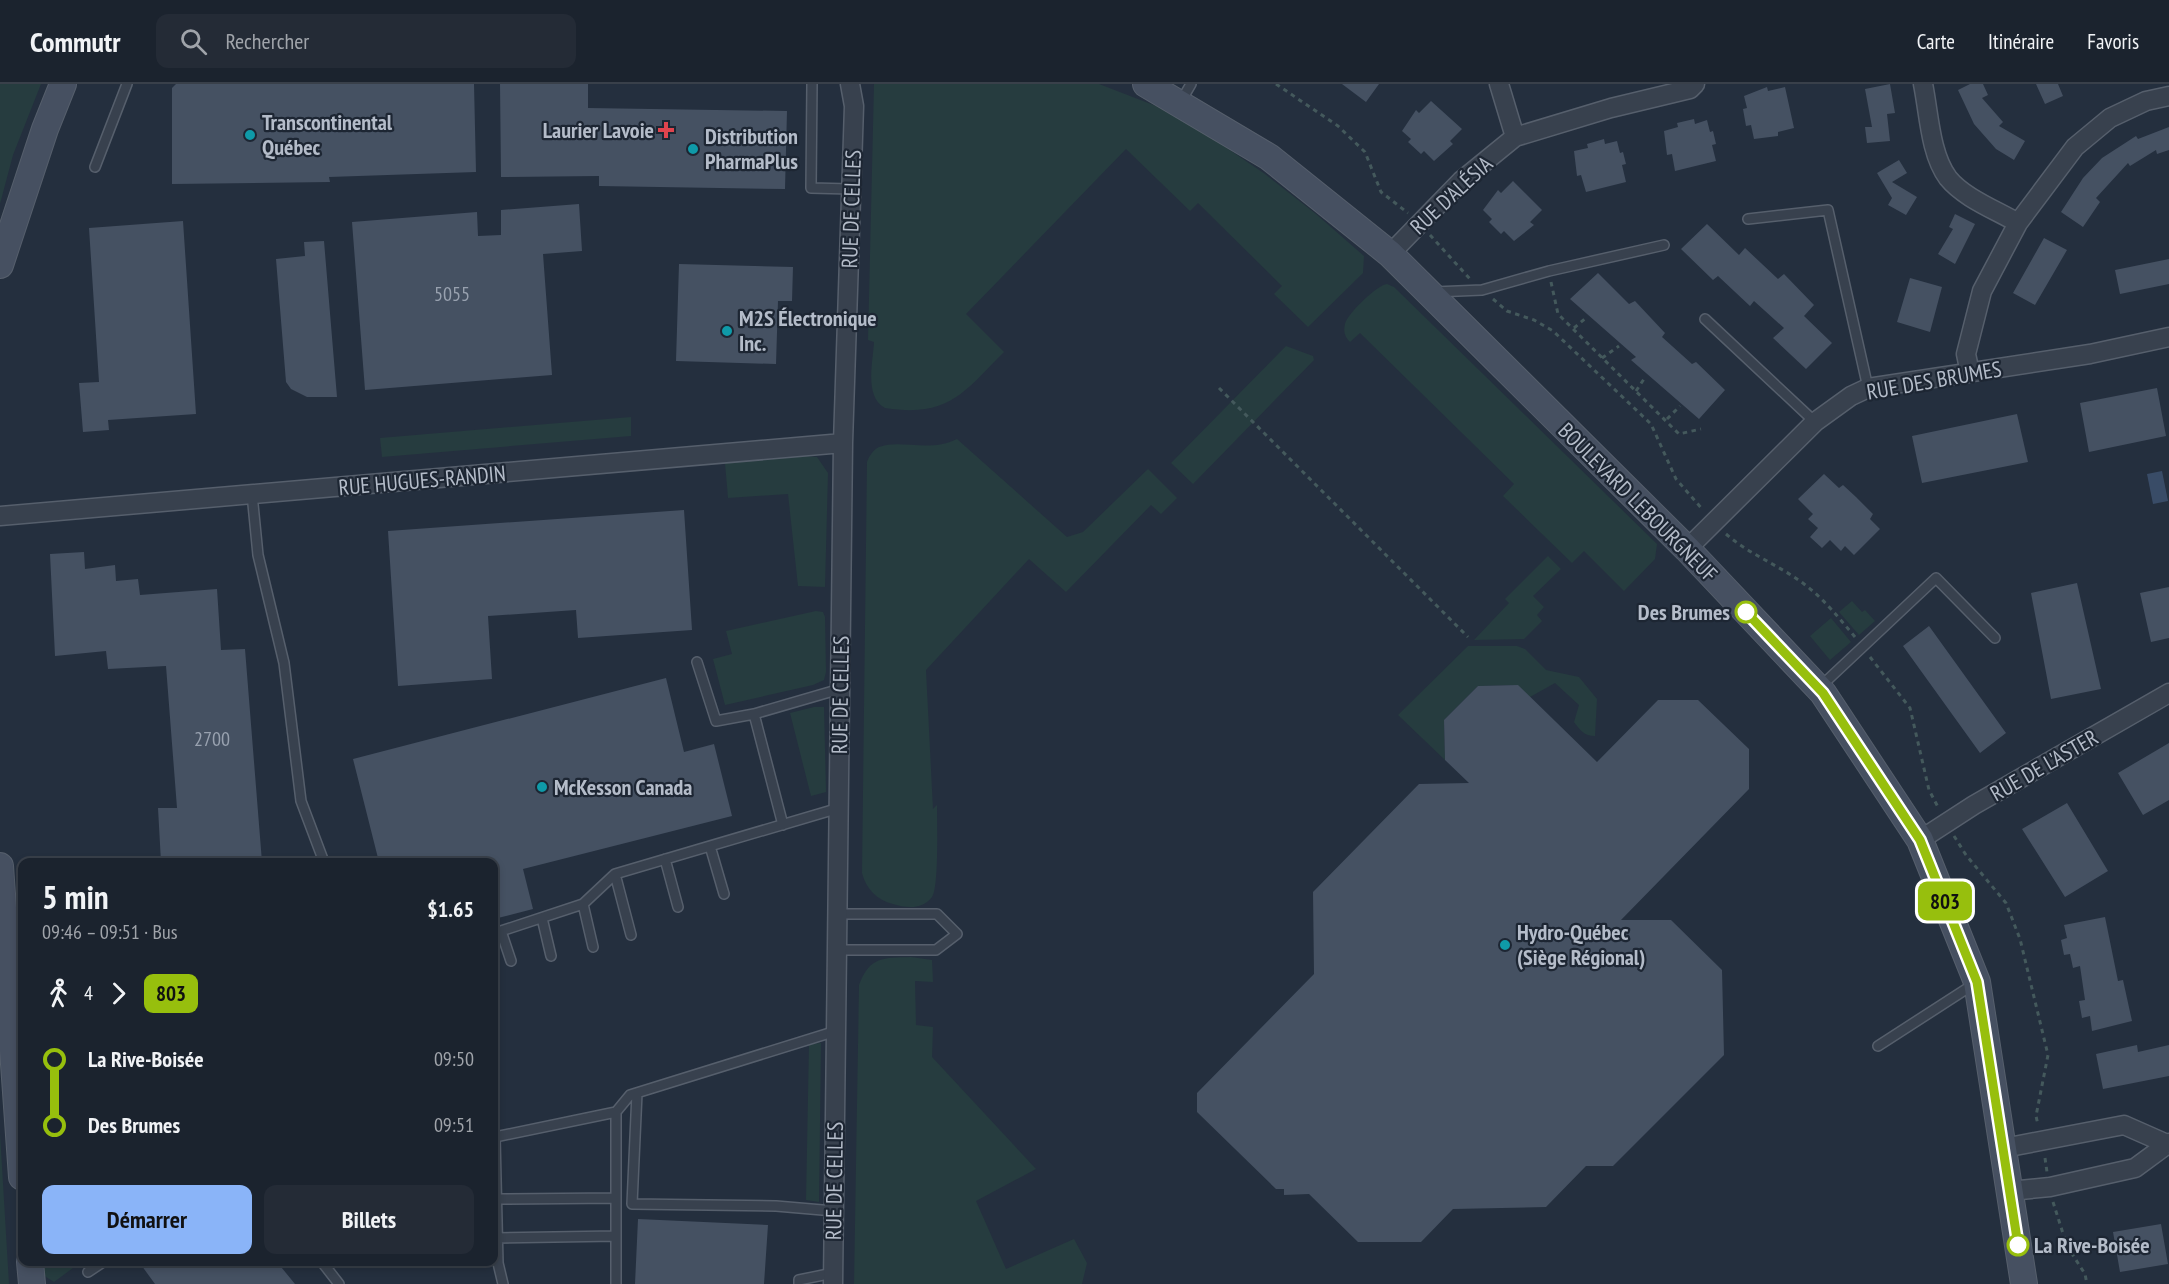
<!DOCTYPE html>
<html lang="fr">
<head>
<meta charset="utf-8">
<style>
	body { margin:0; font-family:"PT Sans Narrow",sans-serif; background:#242b36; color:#f1f3f6; height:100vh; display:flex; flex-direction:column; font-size:22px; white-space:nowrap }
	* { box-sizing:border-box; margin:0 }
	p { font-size:20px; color:#a0a4aa }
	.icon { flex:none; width:33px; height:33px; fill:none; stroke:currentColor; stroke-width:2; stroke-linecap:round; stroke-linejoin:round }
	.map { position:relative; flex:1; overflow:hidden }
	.sheet { position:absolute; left:18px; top:774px; width:480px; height:408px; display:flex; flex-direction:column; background:#1b232e; border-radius:12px; box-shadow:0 3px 9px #0003,0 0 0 2px #39404a }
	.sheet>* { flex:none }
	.badge { padding:0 12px; border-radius:9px; font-size:21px; line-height:39px }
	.map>.badge { position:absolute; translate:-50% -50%; box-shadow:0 0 0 3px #fff }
	.legs { display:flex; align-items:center; gap:9px; height:66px; padding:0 24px; font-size:20px }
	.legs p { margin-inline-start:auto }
	.headline { display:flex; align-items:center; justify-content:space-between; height:102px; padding:0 24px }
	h1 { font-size:33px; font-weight:800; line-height:45px }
	.primary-button { display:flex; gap:12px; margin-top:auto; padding:12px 24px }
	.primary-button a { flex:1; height:69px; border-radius:12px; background:#8ab4f8; color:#111; font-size:24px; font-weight:800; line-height:69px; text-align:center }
	.primary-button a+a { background:#242b36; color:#f1f3f6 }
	ul { padding:0 24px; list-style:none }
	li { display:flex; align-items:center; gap:21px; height:66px; font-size:22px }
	li i { display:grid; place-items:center; width:9px; height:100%; margin:0 8px; background:currentColor }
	li i::after { content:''; width:15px; height:15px; margin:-8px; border:4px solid; border-radius:50%; background:#1b232e }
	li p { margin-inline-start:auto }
	li:first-child i { background:linear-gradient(#0000 50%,currentColor 0) }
	li:last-child i { background:linear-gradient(currentColor 50%,#0000 0) }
	header { display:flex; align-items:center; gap:36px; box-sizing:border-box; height:84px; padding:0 30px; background:#1b232e; border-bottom:2px solid #39404a }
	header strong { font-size:28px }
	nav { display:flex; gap:33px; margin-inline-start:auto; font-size:21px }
	.search { width:420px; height:54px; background:#242b36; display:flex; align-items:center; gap:15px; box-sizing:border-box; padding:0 21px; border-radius:12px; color:#a0a4aa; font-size:22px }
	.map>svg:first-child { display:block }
	.green { fill:#263c3f }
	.water { fill:#394c67 }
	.building { fill:#455162 }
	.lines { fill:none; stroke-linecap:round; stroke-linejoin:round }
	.lane-casing { stroke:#565f6c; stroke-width:12 }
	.street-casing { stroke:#565f6c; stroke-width:21 }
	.secondary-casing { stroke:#565f6c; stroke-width:28 }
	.path { stroke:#44595c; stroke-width:3; stroke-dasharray:4.5 4.5; stroke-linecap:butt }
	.lane { stroke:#38414e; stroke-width:9 }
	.street { stroke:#38414e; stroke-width:18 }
	.secondary { stroke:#465061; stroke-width:26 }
	.line-1-casing { stroke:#fff; stroke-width:14 }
	.line-1 { stroke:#97bf0d; stroke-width:9 }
	.health-dot { fill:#e0444e; stroke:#1d2633; stroke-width:2 }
	.culture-dot { fill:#0f9aa8; stroke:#1d2633; stroke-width:2 }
	.stop-1-dot { fill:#fff; stroke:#97bf0d; stroke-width:3 }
	.labels { text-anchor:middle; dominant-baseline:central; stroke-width:4.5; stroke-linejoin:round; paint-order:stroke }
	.number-label { font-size:20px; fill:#98a1af }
	.poi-label { font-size:22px; font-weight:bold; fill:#b4bcc9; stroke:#1d2633; text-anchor:start }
	.street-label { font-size:22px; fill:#b4bcc9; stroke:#1d2633 }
	.stop-label { font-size:22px; font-weight:bold; fill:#b4bcc9; stroke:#1d2633; text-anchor:end }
</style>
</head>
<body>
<header>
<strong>Commutr</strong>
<div class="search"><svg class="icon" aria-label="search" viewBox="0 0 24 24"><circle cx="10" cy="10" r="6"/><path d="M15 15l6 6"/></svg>Rechercher</div>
<nav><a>Carte</a><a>Itinéraire</a><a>Favoris</a></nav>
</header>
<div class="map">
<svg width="2169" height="1200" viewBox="0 0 2169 1200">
	<rect width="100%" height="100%" fill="#242f3e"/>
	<path class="green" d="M 0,0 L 41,0 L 13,71 L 0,120 Z
		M 874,0 L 1099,0 L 1156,22 L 1212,54 L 1265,90 L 1316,130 L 1364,172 L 1363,189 L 1308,243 L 1274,210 L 1282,202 L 1198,119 L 1190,127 L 1126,65 L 966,230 L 1004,268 C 964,308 949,334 885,324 C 864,313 873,278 874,258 L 868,256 Z
		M 1387,200 L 1394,203 L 1657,460 L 1655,475 L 1624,507 L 1584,467 L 1572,479 L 1503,412 L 1514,400 L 1360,249 L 1350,258 C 1345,253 1343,248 1345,240 C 1347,230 1377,201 1387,200 Z
		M 1286,262 L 1313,272 L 1314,276 L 1193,400 L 1171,379 Z
		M 631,333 L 631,352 L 382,373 L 380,354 Z
		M 957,355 L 1067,453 L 1083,448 L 1148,385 L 1177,414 L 1161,430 L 1151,421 L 1066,508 L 1029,475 L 926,586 L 933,725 L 937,721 C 937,737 939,803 932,813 C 922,826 907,824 893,820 C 877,816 866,805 862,789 L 867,378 C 869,372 873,366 879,363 C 901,355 929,369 957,355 Z
		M 805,372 L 817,373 L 828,389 L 825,503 L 798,502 L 788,410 L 728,414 L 725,379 Z
		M 1548,472 L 1561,485 L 1533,512 L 1544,523 L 1537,531 L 1542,537 L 1524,555 L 1474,556 L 1509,519 L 1505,515 Z
		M 1852,517 L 1862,528 L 1865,526 L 1875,537 L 1859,551 L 1839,528 Z
		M 816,527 L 823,528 L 825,533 L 826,588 L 824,596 L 813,601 L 725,621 L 713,575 L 732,570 L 726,547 Z
		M 1831,534 L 1851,558 L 1830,576 L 1810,552 Z
		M 1468,562 L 1517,562 L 1525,565 L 1546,586 L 1579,593 L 1597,615 L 1595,652 C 1584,652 1580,646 1574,638 L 1579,621 L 1555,599 L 1530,613 L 1517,601 L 1478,602 L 1444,636 L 1445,676 L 1398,631 Z
		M 814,623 L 824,623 L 826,708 L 811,712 L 790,629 Z
		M 911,873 L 932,876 L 933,898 L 915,897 L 916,941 L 933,943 L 932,973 L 1036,1085 L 976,1117 L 1006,1185 L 1074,1155 L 1087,1179 L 1082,1200 L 854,1200 L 859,901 C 870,872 883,874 911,873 Z
		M 821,959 L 819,1118 L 806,1116 L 809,960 Z
		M 0,1049 L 9,1200 L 0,1200 Z
		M 42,1178 L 81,1178 L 54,1198 L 43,1191 Z"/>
	<path class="water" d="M 2162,387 L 2168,417 L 2153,420 L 2147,390 Z"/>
	<path class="building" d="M 176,0 L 474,0 L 476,88 L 329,93 L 330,98 L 172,100 L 172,4 Z
		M 500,0 L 588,0 L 588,24 L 787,27 L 785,105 L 599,102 L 599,92 L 501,93 Z
		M 1342,0 L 1379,0 L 1366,18 Z
		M 1890,0 L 1895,29 L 1887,30 L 1890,57 L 1867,59 L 1865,43 L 1872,43 L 1865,5 Z
		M 1970,0 L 1983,0 L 1988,11 L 1982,14 L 2003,38 L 1999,42 L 2025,57 L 2014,76 L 1996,65 L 1974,40 L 1958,6 Z
		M 2036,0 L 2058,0 L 2063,12 L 2045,20 Z
		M 1767,3 L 1768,7 L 1785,3 L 1794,44 L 1778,48 L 1778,52 L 1754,55 L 1751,41 L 1746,42 L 1743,25 L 1747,24 L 1744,12 Z
		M 1431,17 L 1462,45 L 1450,57 L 1453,60 L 1434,77 L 1424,67 L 1421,70 L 1408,58 L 1411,55 L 1402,47 L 1416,26 L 1419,29 Z
		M 1694,35 L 1695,40 L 1707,36 L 1710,48 L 1713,47 L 1716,60 L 1712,61 L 1716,77 L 1675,87 L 1672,70 L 1667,71 L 1664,47 L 1678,43 L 1677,39 Z
		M 2169,43 L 2169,66 L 2157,70 L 2156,66 L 2130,82 L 2128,79 L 2096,114 L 2100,118 L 2083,143 L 2061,128 L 2083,94 L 2102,74 L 2136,52 L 2138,55 Z
		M 1604,55 L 1605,60 L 1617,57 L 1620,69 L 1623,68 L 1626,80 L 1622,81 L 1626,98 L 1586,108 L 1581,91 L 1577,92 L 1574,67 L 1588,64 L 1587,60 Z
		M 1899,76 L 1907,89 L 1892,98 L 1917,113 L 1906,131 L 1888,121 L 1892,114 L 1877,89 Z
		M 1513,97 L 1542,126 L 1530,138 L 1534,141 L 1514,157 L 1504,147 L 1501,150 L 1489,138 L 1492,135 L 1483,126 L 1498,106 L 1501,109 Z
		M 579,120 L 582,167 L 543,170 L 552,291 L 365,306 L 352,138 L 477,128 L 478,152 L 501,151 L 501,126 Z
		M 1955,130 L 1975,140 L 1955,180 L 1938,170 L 1953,145 L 1949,143 Z
		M 183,137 L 196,330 L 108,336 L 109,346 L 83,348 L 79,299 L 99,298 L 89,144 Z
		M 1707,140 L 1739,171 L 1745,164 L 1778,195 L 1784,190 L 1814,221 L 1804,232 L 1832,259 L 1806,285 L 1773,254 L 1784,244 L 1754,217 L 1750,222 L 1718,192 L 1713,196 L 1681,165 Z
		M 2044,154 L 2067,166 L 2035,221 L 2013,209 Z
		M 324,157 L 337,313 L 307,313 L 291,305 L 286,298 L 276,175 L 305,172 L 304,158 Z
		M 2169,175 L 2169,200 L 2120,210 L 2115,186 Z
		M 679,180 L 793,183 L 792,217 L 778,217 L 776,280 L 676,277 Z
		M 1598,189 L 1629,220 L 1635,217 L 1665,249 L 1662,253 L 1692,280 L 1696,278 L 1725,306 L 1699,335 L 1631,276 L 1636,273 L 1570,215 Z
		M 1910,194 L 1942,203 L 1930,248 L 1897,238 Z
		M 2157,304 L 2166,352 L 2089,368 L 2080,319 Z
		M 2017,330 L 2028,378 L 1922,399 L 1912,352 Z
		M 1824,390 L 1839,404 L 1843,401 L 1856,413 L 1873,430 L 1870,435 L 1880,445 L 1854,471 L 1845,462 L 1841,467 L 1830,456 L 1822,464 L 1810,453 L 1818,444 L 1808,435 L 1813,430 L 1798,415 Z
		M 684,426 L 692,546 L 578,554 L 576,526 L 488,532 L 492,595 L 398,602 L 388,447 Z
		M 84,468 L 85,485 L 115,481 L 116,497 L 138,495 L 140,511 L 217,505 L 221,566 L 245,565 L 262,778 L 161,778 L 158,724 L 177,724 L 166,582 L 108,585 L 106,567 L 55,572 L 50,470 Z
		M 2077,499 L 2101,605 L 2051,615 L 2031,509 Z
		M 2169,503 L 2169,554 L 2151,558 L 2140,509 Z
		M 1929,542 L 2006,649 L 1980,669 L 1903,562 Z
		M 666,594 L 684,668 L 714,660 L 732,732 L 523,785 L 533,825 L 494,835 L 494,778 L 379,778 L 353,675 Z
		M 1518,601 L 1597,678 L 1658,616 L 1698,616 L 1749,665 L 1749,705 L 1621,836 L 1671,836 L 1722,886 L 1724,971 L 1613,1082 L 1586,1082 L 1546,1123 L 1453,1125 L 1421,1158 L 1358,1158 L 1309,1110 L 1284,1111 L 1284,1105 L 1276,1105 L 1197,1028 L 1197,1009 L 1314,890 L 1313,808 L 1419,700 L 1469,699 L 1445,676 L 1444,636 L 1478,602 Z
		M 2169,659 L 2169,716 L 2143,731 L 2118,689 Z
		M 2067,719 L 2108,787 L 2065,813 L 2022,745 Z
		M 2105,833 L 2118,897 L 2123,896 L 2132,937 L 2092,947 L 2090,932 L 2082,934 L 2079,917 L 2085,916 L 2080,882 L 2073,884 L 2070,870 L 2064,871 L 2061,856 L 2067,854 L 2064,841 Z
		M 2137,961 L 2138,968 L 2169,961 L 2169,992 L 2103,1005 L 2096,970 Z
		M 638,1135 L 768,1141 L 764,1200 L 635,1200 Z
		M 2161,1140 L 2168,1180 L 2120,1188 L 2113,1148 Z
		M 139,1178 L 277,1178 L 295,1200 L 155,1200 Z"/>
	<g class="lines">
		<defs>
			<path id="lane" d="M 812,0 L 811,104 L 851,105
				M 1180,19 L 1191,0
				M 95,83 L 127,0
				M 1748,135 L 1828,126 L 1868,304
				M 1434,208 L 1482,206 L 1549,187 L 1664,161
				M 1705,235 L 1815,338
				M 252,410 L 258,471 L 284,579 L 301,717 L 324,778
				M 697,578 L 716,637 L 754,630 L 783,741
				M 1820,603 L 1936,494 L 1995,554
				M 754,630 L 840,605
				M 710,762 L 724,810
				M 665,775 L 678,823
				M 615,790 L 631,851
				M 583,820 L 593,863
				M 542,834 L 551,872
				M 837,866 L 936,866 L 957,850 L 937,830 L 837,830
				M 511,877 L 501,847 L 583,820 L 615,790 L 839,724
				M 1878,962 L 1974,900
				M 637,1009 L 632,1120 L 776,1122 L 834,1127
				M 616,1028 L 630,1011 L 836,947
				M 497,1115 L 616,1114
				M 497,1154 L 616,1152
				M 322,1178 L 339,1200
				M 88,1188 L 103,1178
				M 503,1200 L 498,1179 L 495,1053 L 616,1028 L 616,1200
				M 799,1200 L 799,1196 L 833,1189"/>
			<path id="street" d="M 1499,0 L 1515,53
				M 1923,0 C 1929,29 1930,70 1948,94 C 1964,114 1996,126 2018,139
				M 1390,170 L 1461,97 L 1515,53 L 1611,24 L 1690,5 L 1695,0
				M 1970,289 L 1966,270 L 1982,207 L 2018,139 L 2075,63 L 2110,34 L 2146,17 L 2169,12
				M 0,432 L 843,359
				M 1687,465 L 1815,338 L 1851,312 L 1868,304 L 2090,270 L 2169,253
				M 1920,756 L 1974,721 L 2169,609
				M 2004,1064 L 2124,1041 L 2167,1060
				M 2010,1107 L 2050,1103 L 2135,1084 L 2169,1059
				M 833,1200 L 843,359 L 854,22 L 850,0"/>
			<path id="secondary" d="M 1146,0 L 1269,73 L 1390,170 L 1687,465 L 1823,609 L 1920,756 L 1977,898 L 2024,1200
				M 0,181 L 45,45 L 63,0
				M 0,782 L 22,1093
				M 30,1178 L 32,1200"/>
		</defs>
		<use href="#lane" class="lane-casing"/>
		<use href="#street" class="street-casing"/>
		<use href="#secondary" class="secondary-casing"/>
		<path class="path" d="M 1276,0 L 1338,42 L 1365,68 L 1381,108 L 1408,129
			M 1430,151 L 1470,195
			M 1551,198 L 1558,230 L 1679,350 L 1701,345
			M 1493,215 L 1507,227 L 1534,236 L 1553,247 L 1651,340 L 1676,395 L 1703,426
			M 1574,244 L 1587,233
			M 1602,274 L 1619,262
			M 1219,304 L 1468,553
			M 1636,307 L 1644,295
			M 1667,335 L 1680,322
			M 1726,450 C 1750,471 1779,481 1804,500 C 1824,515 1839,534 1855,553
			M 1870,573 L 1910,624 L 1929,706 L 1939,725
			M 1954,752 L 1966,771 L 2006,819 L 2020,855 L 2048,971 L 2036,1032 L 2038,1041
			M 2045,1074 L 2047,1088
			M 2053,1118 L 2067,1162 L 2085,1190 L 2087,1200"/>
		<use href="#lane" class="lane"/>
		<use href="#street" class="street"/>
		<use href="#secondary" class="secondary"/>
	</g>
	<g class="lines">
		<defs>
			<path id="line-1" d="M 1746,528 L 1823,609 L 1920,756 L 1977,898 L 2018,1161"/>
		</defs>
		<use href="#line-1" class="line-1-casing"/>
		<use href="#line-1" class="line-1"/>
	</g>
	<path class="health-dot" d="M663 37h6v6h6v6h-6v6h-6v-6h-6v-6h6z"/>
	<g class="culture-dot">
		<circle cx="250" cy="51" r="6"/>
		<circle cx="693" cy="65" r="6"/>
		<circle cx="727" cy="247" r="6"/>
		<circle cx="542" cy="703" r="6"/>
		<circle cx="1505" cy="861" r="6"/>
	</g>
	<g class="stop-1-dot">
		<circle cx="1746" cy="528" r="10"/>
		<circle cx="2018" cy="1161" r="10"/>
	</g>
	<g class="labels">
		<g class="number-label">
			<text x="452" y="210">5055</text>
			<text x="212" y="655">2700</text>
		</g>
		<g class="poi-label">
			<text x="262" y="38">Transcontinental<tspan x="262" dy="25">Québec</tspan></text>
			<text x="654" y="46" text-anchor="end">Laurier Lavoie</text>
			<text x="705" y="52">Distribution<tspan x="705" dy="25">PharmaPlus</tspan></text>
			<text x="739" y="234">M2S Électronique<tspan x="739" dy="25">Inc.</tspan></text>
			<text x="554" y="703">McKesson Canada</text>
			<text x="1517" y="848">Hydro-Québec<tspan x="1517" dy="25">(Siège Régional)</tspan></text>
		</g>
		<g class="street-label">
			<text transform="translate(1451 111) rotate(-43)">RUE D'ALÉSIA</text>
			<text transform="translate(851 125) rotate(-88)">RUE DE CELLES</text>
			<text transform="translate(1934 296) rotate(-10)">RUE DES BRUMES</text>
			<text transform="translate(422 396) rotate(-5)">RUE HUGUES-RANDIN</text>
			<text transform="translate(1638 418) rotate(45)">BOULEVARD LEBOURGNEUF</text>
			<text transform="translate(840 611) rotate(-89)">RUE DE CELLES</text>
			<text transform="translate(2044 681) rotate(-30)">RUE DE L'ASTER</text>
			<text transform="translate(834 1097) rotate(-89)">RUE DE CELLES</text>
		</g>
		<g class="stop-label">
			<text x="1730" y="528">Des Brumes</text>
			<text x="2034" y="1161" text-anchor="start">La Rive-Boisée</text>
		</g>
	</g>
</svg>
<b class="badge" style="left:1945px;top:817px;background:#97bf0d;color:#111">803</b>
<section class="sheet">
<div class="headline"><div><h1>5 min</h1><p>09:46 – 09:51 · Bus</p></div><b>$1.65</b></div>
<div class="legs"><svg class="icon" aria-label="walk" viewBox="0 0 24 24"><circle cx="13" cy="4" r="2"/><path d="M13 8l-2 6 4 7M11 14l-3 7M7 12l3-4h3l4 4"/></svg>4<svg class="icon" aria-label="forward" viewBox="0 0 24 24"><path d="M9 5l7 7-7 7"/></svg><b class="badge" style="background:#97bf0d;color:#111">803</b></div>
<ul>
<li><i style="color:#97bf0d"></i><b>La Rive-Boisée</b><p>09:50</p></li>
<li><i style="color:#97bf0d"></i><b>Des Brumes</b><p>09:51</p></li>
</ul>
<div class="primary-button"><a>Démarrer</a><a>Billets</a></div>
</section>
</div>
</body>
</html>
